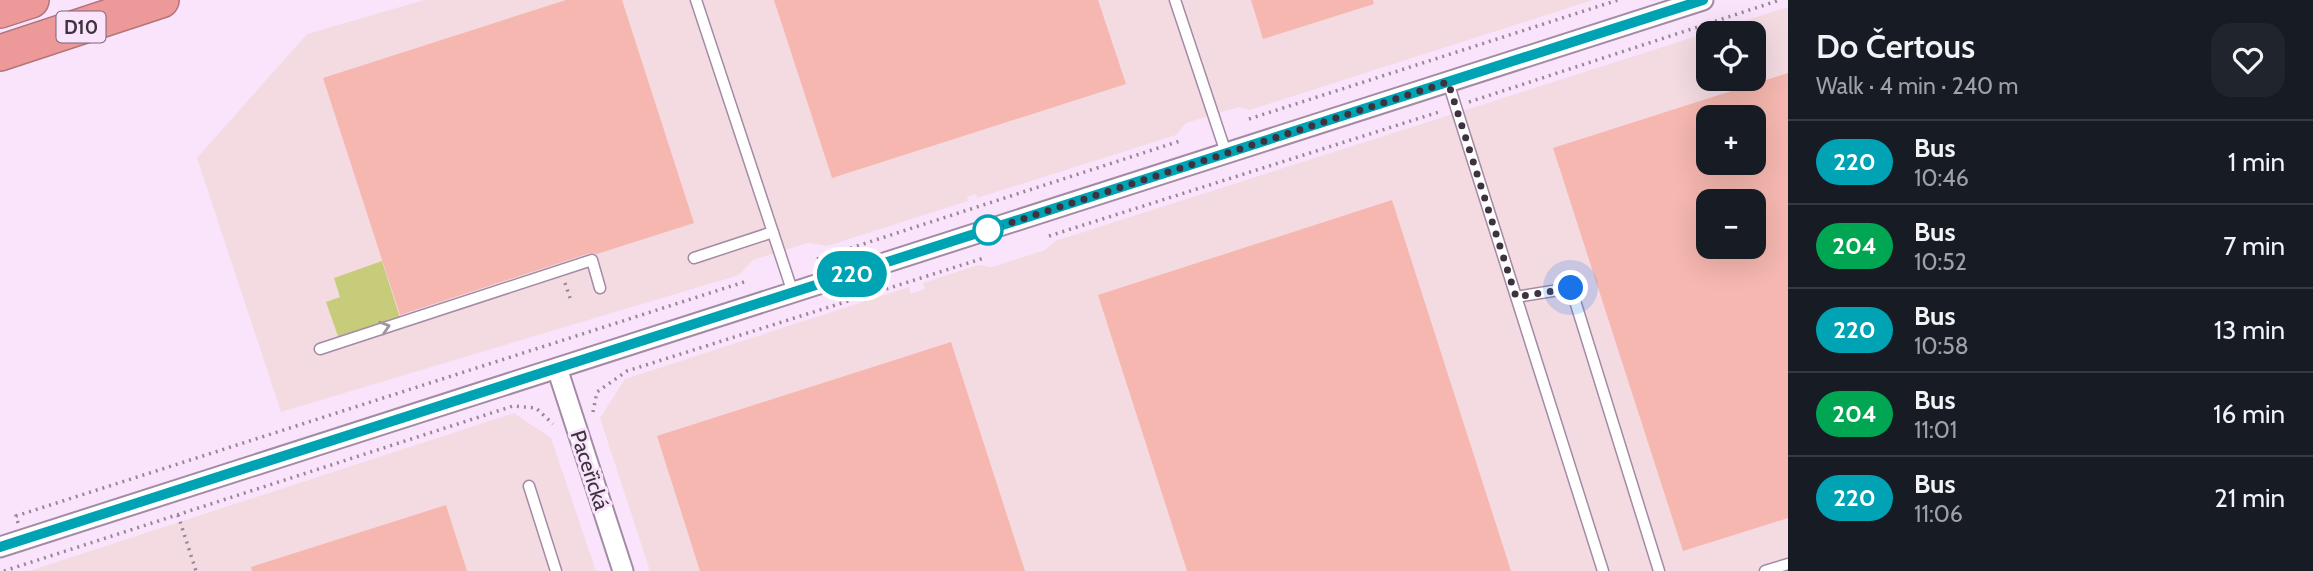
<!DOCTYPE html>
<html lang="en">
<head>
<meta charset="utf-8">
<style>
	body { margin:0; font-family:Cabin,sans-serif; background:#20242c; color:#f1f3f6; height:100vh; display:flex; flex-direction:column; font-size:26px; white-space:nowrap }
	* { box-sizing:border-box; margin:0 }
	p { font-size:23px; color:#9ea1a6 }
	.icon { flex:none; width:38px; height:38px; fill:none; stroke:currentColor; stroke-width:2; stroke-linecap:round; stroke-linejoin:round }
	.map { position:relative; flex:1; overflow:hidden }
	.drawer { display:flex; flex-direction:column; background:#171b24; width:525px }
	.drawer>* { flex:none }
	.badge { padding:0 14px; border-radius:23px; font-size:24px; line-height:46px }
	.fabs { position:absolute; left:1696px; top:21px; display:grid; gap:14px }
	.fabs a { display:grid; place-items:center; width:70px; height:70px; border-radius:14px; background:#171b24; box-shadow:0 7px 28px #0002; font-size:35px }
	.you { position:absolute; width:35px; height:35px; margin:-18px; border:5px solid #fff; border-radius:50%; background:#1a73e8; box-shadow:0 0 0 10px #1a73e833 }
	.map>.badge { position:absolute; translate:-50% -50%; box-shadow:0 0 0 4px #fff }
	.round { display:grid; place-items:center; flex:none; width:74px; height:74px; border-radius:21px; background:#20242c }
	.summary { display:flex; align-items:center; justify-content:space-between; height:119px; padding:0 28px }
	h1 { font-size:33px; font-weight:600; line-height:52px }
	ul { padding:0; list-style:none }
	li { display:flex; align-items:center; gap:21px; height:84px; padding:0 28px; border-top:2px solid #363941 }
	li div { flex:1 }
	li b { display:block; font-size:26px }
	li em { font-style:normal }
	li .badge { min-width:77px; font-weight:700; text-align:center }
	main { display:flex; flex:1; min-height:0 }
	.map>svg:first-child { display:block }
	.commercial { fill:#f4dbe2; fill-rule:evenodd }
	.green { fill:#c7cc7a }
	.building { fill:#f5b7af; fill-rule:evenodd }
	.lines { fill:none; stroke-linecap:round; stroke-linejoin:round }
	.lane-casing { stroke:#a38aa5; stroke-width:13 }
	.street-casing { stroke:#a38aa5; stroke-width:23 }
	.highway-casing { stroke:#b07579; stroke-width:38 }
	.path { stroke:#968697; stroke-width:3.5; stroke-dasharray:2 5; stroke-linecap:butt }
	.lane { stroke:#fff; stroke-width:10 }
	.street { stroke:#fff; stroke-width:19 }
	.highway { stroke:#e99; stroke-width:35 }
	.oneway { stroke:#9e989e }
	.line-casing { stroke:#fff; stroke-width:16 }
	.line { stroke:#00a3b4; stroke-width:10 }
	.walk { stroke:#3d323d; stroke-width:7; stroke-dasharray:0 12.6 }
	.stop-dot { fill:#fff; stroke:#00a3b4; stroke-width:3.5 }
	.labels { text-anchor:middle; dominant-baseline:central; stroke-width:6; stroke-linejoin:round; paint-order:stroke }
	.shield { fill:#fae4fc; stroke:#766776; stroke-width:2 }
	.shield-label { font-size:19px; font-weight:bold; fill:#3d323d }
	.street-label { font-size:21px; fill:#3d323d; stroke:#fae4fc }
</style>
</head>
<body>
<main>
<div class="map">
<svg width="1788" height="571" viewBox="0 0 1788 571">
	<rect width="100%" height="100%" fill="#fae4fc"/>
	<path class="commercial" d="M 424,0 L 1593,0 L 1250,110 L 1239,107 L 1186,123 L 1176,135 L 977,198 L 976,194 L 967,197 L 968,201 L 827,246 L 808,243 L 753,260 L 739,275 L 281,412 L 197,158 L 307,34 Z
		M 1788,7 L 1788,571 L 650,571 L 600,418 L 625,379 L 909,287 L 911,294 L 925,289 L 923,283 L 978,265 L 992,267 L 1045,250 L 1055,241 ZM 1708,33 L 1754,33 L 1754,79 L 1708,79 ZM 1708,117 L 1754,117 L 1754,163 L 1708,163 ZM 1708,201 L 1754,201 L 1754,247 L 1708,247 Z
		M 514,413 L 551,438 L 596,571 L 29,571 Z"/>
	<path class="green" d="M 382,261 L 400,318 L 339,339 L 326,302 L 340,297 L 334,278 Z"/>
	<path class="building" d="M 566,0 L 622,0 L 694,223 L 597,254 L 590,253 L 400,315 L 323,78 Z
		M 774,0 L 1098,0 L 1126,84 L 832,178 Z
		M 1251,0 L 1373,0 L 1374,4 L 1263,39 Z
		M 1788,73 L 1788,518 L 1683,551 L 1553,148 ZM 1708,117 L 1754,117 L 1754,163 L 1708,163 ZM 1708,201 L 1754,201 L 1754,247 L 1708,247 Z
		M 1392,200 L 1511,571 L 1187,571 L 1098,295 Z
		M 951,342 L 1025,571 L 700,571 L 657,436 Z
		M 446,505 L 467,571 L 252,571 L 251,567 Z"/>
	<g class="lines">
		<defs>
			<path id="lane" d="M 696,0 L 793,293
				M 1175,0 L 1226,153
				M 1448,82 L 1603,571
				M 694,258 L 773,232
				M 1516,297 L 1571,288 L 1659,571
				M 320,349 L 592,260 L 600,288
				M 529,486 L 556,571
				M 1765,571 L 1788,564"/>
			<path id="street" d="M 557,368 L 623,571
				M 0,547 L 1703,0"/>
			<path id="highway" d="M 0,10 L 31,0
				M 0,53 L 161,0"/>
		</defs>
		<use href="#lane" class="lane-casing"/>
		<use href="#street" class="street-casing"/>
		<use href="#highway" class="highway-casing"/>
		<path class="path" d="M 1469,102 L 1780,0
			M 1249,119 L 1618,0
			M 1049,236 L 1442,111
			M 817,259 L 1183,140
			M 565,283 L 570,298
			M 593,412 L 597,392 L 627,371 L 984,258
			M 178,515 L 196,571
			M 18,523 L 16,516 L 744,282
			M 4,571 L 513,406 L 536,408 L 553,424"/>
		<use href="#lane" class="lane"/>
		<use href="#street" class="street"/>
		<use href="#highway" class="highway"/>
	</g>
	<defs><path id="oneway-chevron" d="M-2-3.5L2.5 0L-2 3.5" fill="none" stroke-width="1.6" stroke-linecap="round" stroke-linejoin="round" transform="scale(1.75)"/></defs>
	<use class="oneway" href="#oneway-chevron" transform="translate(385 327) rotate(-18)"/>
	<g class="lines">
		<defs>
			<path id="line" d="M 0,547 L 1703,0"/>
		</defs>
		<use href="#line" class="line-casing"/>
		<use href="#line" class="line"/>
		<path class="walk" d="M 988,230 L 1448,82 L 1516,297 L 1571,288"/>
	</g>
	<circle class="stop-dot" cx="988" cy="230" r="14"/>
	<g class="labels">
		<rect class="shield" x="56.5" y="11.5" width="49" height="31" rx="5"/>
		<g class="shield-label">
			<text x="81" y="27">D10</text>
		</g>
		<g class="street-label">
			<text transform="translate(590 470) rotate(72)">Paceřická</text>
		</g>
	</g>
</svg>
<div class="fabs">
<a><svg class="icon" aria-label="locate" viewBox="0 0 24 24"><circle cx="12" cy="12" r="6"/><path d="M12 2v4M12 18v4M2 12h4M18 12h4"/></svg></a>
<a>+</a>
<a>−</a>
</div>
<div class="you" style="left:1571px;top:288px"></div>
<b class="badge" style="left:852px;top:274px;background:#00a3b4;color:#fff">220</b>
</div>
<section class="drawer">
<div class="summary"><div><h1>Do Čertous</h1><p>Walk · 4 min · 240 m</p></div><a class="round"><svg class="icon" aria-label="heart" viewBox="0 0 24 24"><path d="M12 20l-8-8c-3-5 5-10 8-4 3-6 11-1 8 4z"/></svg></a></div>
<ul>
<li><span class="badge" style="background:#00a3b4;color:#fff">220</span><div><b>Bus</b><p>10:46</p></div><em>1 min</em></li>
<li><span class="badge" style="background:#00a651;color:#fff">204</span><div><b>Bus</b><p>10:52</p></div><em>7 min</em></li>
<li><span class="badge" style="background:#00a3b4;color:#fff">220</span><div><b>Bus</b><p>10:58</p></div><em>13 min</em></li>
<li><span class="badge" style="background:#00a651;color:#fff">204</span><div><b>Bus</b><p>11:01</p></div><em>16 min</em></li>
<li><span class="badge" style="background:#00a3b4;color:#fff">220</span><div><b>Bus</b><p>11:06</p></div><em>21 min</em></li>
</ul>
</section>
</main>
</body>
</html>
